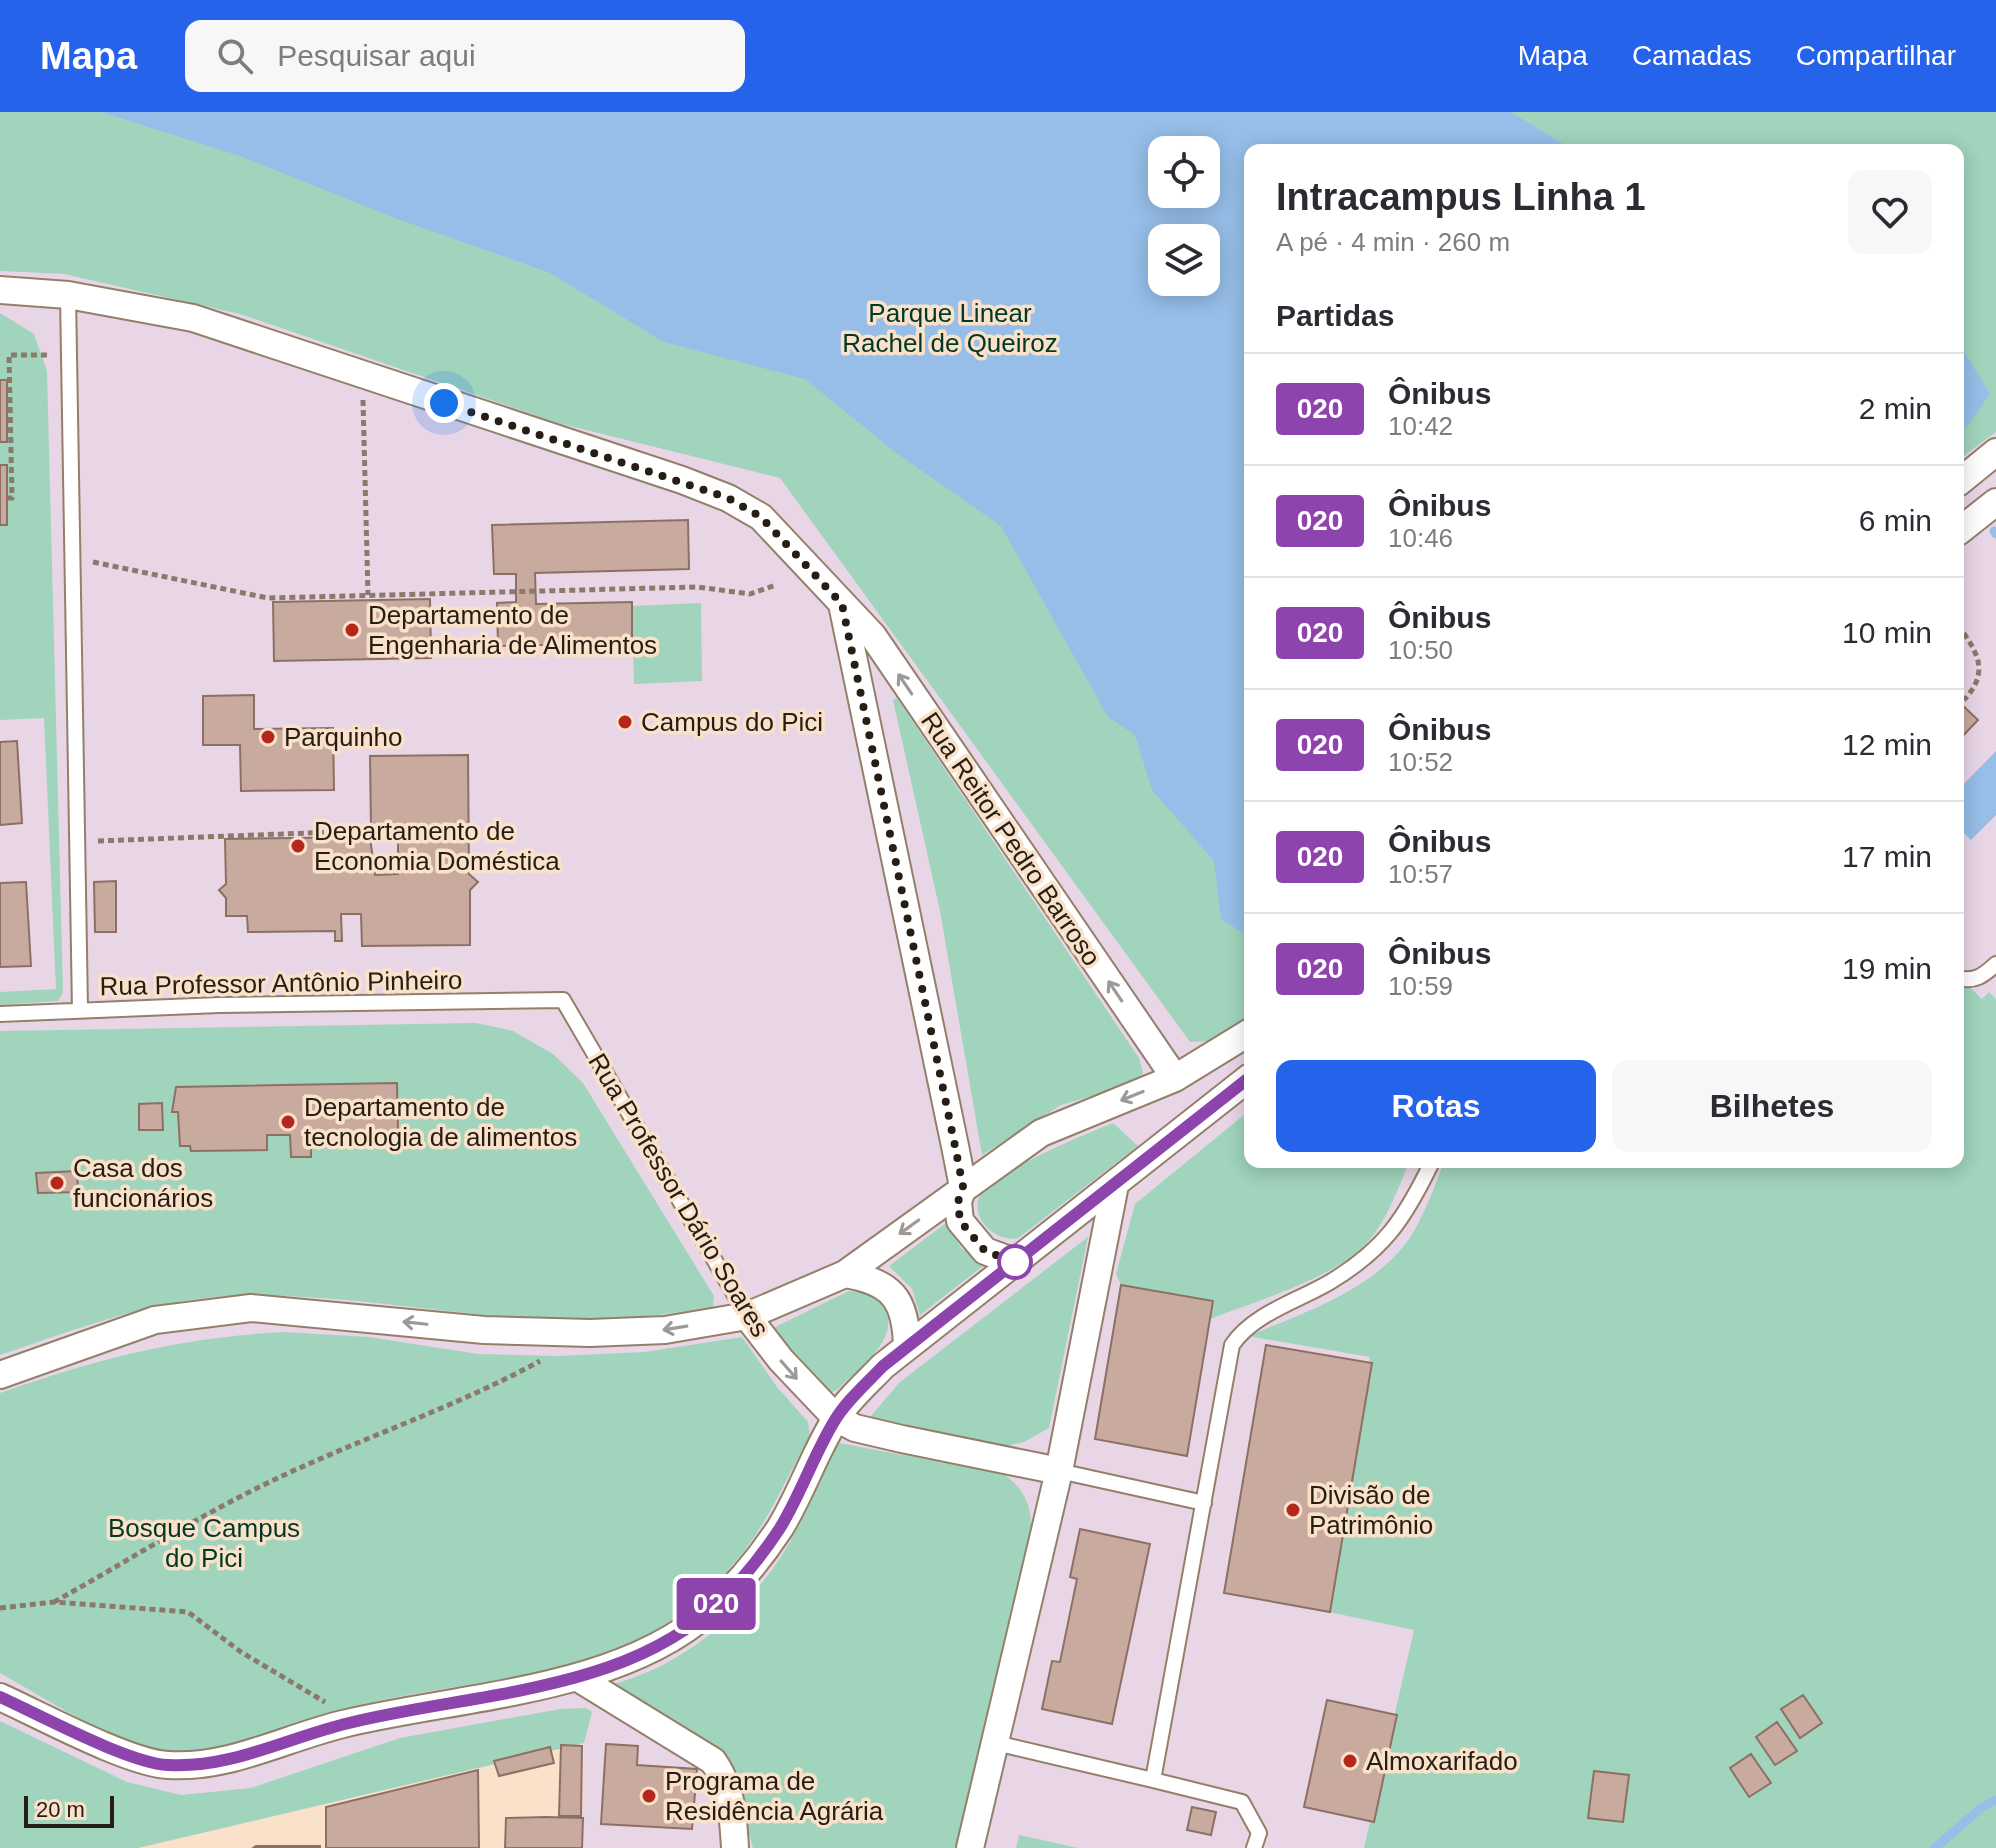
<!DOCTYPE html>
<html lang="pt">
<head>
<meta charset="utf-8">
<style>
	body { margin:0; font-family:Helvetica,sans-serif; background:#f7f7f7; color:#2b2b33; height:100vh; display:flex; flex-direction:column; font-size:30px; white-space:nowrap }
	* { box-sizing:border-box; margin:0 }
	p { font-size:26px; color:#7c7c81 }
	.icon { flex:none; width:44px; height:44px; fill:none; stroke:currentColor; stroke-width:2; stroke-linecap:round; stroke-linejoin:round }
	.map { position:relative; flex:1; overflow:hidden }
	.panel { position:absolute; left:1244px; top:32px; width:720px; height:1024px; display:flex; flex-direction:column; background:#fff; border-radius:16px; box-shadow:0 4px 20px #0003 }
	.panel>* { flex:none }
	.badge { padding:0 16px; border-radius:6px; font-size:28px; line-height:52px }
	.controls { position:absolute; left:1148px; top:24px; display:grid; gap:16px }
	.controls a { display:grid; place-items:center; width:72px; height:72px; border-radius:16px; background:#fff; box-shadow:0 4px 20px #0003; font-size:40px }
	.scale { position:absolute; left:24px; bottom:20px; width:90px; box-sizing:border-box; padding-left:8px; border:4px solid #261d15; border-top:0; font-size:22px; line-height:28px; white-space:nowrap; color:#261d15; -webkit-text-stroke:6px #fae1ca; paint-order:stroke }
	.you { position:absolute; width:40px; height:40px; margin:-20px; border:6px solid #fff; border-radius:50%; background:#1a73e8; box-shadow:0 0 0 12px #1a73e833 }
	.map>.badge { position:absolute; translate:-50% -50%; box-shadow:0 0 0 4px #fff }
	h2 { padding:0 32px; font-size:30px; line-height:72px }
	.round { display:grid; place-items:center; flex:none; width:84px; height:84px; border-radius:16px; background:#f7f7f7 }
	.summary { display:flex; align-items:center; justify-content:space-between; height:136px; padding:0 32px }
	h1 { font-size:38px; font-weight:600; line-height:60px }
	.primary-button { display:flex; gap:16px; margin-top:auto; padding:16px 32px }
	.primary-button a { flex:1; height:92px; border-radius:16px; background:#2563eb; color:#fff; font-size:32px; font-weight:600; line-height:92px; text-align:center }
	.primary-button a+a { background:#f7f7f7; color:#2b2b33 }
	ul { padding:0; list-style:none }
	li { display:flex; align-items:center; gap:24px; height:112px; padding:0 32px; border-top:2px solid #e1e1e2 }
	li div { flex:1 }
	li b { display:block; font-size:30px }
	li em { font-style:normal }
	li .badge { min-width:88px; font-weight:700; text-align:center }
	header { display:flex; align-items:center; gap:48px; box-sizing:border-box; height:112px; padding:0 40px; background:#2563eb; color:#fff }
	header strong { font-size:38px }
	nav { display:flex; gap:44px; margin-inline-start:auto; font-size:28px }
	.search { width:560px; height:72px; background:#f7f7f7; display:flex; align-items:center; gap:20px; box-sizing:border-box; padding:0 28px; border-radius:16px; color:#7c7c81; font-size:30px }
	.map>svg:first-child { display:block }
	.education { fill:#e8d6e7; fill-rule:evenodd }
	.green { fill:#a0d4bc; fill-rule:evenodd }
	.water { fill:#96bee8; fill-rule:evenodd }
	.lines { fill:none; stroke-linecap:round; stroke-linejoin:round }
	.stream { stroke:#96bee8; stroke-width:9 }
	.building { fill:#c9aa9e; stroke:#8d7064; stroke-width:2 }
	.lane-casing { stroke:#947f69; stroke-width:18 }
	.street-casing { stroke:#947f69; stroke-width:30 }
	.path { stroke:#8b7a6b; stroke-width:5; stroke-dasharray:6 4; stroke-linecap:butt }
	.lane { stroke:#fff; stroke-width:14 }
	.street { stroke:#fff; stroke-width:26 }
	.oneway { stroke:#9d9996 }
	.line-casing { stroke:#fff; stroke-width:18 }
	.line { stroke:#8e44ad; stroke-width:12 }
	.walk { stroke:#261d15; stroke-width:8; stroke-dasharray:0 14.4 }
	.poi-dot { fill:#b5271d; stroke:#fae1ca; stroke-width:3 }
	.stop-dot { fill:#fff; stroke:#8e44ad; stroke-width:4 }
	.labels { text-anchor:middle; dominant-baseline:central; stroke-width:7; stroke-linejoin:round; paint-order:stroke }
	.park-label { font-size:26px; fill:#013826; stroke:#fae1ca }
	.poi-label { font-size:26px; fill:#261d15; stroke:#fae1ca; text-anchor:start }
	.street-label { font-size:26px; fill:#261d15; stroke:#fae1ca }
</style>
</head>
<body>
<header>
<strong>Mapa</strong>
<div class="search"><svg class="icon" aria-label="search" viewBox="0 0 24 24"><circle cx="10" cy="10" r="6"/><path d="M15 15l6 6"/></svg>Pesquisar aqui</div>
<nav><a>Mapa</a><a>Camadas</a><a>Compartilhar</a></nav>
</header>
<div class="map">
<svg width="1996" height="1736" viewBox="0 0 1996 1736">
	<rect width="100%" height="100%" fill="#fae1ca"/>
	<path class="education" d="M 0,0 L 1996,0 L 1996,1736 L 582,1736 L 584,1631 L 138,1736 L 0,1736 ZM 1162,38 L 1206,38 L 1206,82 L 1162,82 ZM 1250,38 L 1958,38 L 1958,1050 L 1250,1050 ZM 1162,126 L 1206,126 L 1206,170 L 1162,170 Z"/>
	<path class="green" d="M 0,0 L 1996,0 L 1996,320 L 1958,348 L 1958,38 L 1250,38 L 1250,902 L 1215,929 L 1190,930 L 780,366 L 558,311 L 240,202 L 64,162 L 0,159 ZM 1162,38 L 1206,38 L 1206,82 L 1162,82 ZM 1162,126 L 1206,126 L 1206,170 L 1162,170 Z
		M 0,201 L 34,222 L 47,259 L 63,880 L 58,889 L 0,893 L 0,880 L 56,877 L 44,606 L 0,608 Z
		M 701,491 L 702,569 L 634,572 L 632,494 Z
		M 897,586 L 1139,946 L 1143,961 L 1135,971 L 1061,993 L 982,1043 L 940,799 L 893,588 Z
		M 1958,864 L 1982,887 L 1989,880 L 1996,887 L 1996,1736 L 1364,1736 L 1414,1518 L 1329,1500 L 1370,1245 L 1248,1224 C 1306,1200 1380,1176 1414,1119 C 1426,1098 1435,1073 1444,1050 L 1958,1050 Z
		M 476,911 L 513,919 L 553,942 L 583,971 L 714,1184 L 713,1195 C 653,1205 593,1211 532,1207 C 431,1200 330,1180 229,1184 C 149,1188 75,1218 0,1243 L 0,919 Z
		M 1250,998 L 1250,1050 L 1409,1050 C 1397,1080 1380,1126 1352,1145 C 1310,1173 1257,1189 1210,1207 L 1213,1189 L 1121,1173 L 1116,1162 L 1135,1092 Z
		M 1113,1011 L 1138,1034 L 1017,1127 C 1004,1127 992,1123 984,1112 C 978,1105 975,1092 980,1083 C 998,1058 1083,1023 1113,1011 Z
		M 946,1111 L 962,1137 L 988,1150 L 920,1203 L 912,1177 L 889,1154 Z
		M 1088,1125 L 1049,1316 L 1024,1330 L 1006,1334 L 870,1305 L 900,1270 Z
		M 849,1179 C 862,1180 874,1182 882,1193 C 906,1225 855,1259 836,1279 L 825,1281 L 773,1216 Z
		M 283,1220 L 369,1225 L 478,1242 L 557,1244 L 645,1240 L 742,1225 L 777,1275 L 808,1310 L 810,1323 C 789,1361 771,1404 744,1439 C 634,1580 498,1556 345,1597 C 283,1614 224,1648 157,1639 C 120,1634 36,1581 0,1561 L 0,1281 C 99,1246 178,1226 283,1220 Z
		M 839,1331 L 1003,1362 C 1021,1373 1032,1393 1031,1414 L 963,1736 L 753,1736 L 733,1664 L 718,1643 L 613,1572 C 684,1554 750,1497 787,1435 C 807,1401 822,1365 839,1331 Z
		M 586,1596 L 592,1600 L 584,1631 L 138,1736 L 0,1736 L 0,1609 L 127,1670 L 181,1683 L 251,1676 L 400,1626 L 560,1597 Z
		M 1019,1723 L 1078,1736 L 1016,1736 Z"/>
	<path class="water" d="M 101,0 L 1511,0 L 1573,38 L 1250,38 L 1250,825 L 1221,807 L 1214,749 L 1152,678 L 1135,623 L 1108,605 L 1001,414 L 895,340 L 805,267 L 664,230 L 548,160 L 392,105 L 240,44 ZM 1206,38 L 1206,82 L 1162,82 L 1162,38 ZM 1206,126 L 1206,170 L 1162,170 L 1162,126 Z
		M 1958,201 L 1965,241 L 1990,282 L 1962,321 L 1965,343 L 1958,349 Z
		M 1996,639 L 1996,703 L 1971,728 L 1958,715 L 1958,678 Z"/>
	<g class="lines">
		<path class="stream" d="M 1994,419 L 1996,422
			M 1935,1736 L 1982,1695 L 1996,1688"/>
	</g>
	<path class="building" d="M 0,268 L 7,268 L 7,330 L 0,330 Z
		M 0,353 L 7,353 L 7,413 L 0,413 Z
		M 688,408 L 689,457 L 535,461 L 536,492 L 632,490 L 632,531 L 498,534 L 497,491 L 516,490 L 516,462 L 494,462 L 492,413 Z
		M 430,487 L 431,546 L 274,549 L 273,490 Z
		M 254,583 L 254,617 L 333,616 L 334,678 L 241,679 L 240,633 L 203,633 L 203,584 Z
		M 1958,589 L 1978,608 L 1958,629 Z
		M 17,629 L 22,711 L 0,713 L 0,630 Z
		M 468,643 L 469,762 L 478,770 L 470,778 L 470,833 L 362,834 L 361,802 L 341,802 L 342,829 L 335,829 L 335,819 L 248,820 L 247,804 L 226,804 L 226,786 L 219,778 L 226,772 L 225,727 L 370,725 L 375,763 L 398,762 L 398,715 L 371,715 L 370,644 Z
		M 116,769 L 116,820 L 95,820 L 94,770 Z
		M 26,770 L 31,854 L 0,855 L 0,771 Z
		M 397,971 L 398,1020 L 311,1021 L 311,1045 L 291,1045 L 290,1023 L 267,1023 L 267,1038 L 191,1039 L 190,1034 L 180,1034 L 178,1000 L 172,1000 L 176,975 Z
		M 162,991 L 163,1018 L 139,1018 L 139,992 Z
		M 77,1059 L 78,1080 L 38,1081 L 36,1061 Z
		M 1121,1173 L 1213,1189 L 1187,1344 L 1095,1327 Z
		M 1266,1233 L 1372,1251 L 1330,1500 L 1224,1481 Z
		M 1080,1417 L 1150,1432 L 1112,1612 L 1042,1597 L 1052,1549 L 1060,1550 L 1077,1467 L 1070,1465 Z
		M 1803,1583 L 1822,1611 L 1800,1626 L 1781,1597 Z
		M 1327,1588 L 1397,1603 L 1374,1710 L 1304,1695 Z
		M 1777,1610 L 1797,1639 L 1775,1653 L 1756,1625 Z
		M 606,1632 L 638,1634 L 637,1653 L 697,1657 L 692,1717 L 601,1712 Z
		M 561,1633 L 582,1634 L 581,1704 L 559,1704 Z
		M 550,1635 L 554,1651 L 499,1664 L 494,1649 Z
		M 1751,1642 L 1771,1671 L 1749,1685 L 1730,1656 Z
		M 478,1658 L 479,1736 L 326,1736 L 326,1695 Z
		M 1594,1659 L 1629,1663 L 1623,1710 L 1588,1706 Z
		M 1192,1695 L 1216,1700 L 1211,1723 L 1187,1718 Z
		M 546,1705 L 583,1706 L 582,1736 L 505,1736 L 506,1706 Z
		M 256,1734 L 320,1734 L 320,1736 L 253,1736 Z"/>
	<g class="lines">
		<defs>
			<path id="lane" d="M 68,183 L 80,898
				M 1958,866 C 1975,870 1983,864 1996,852
				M 0,902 L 219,893 L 563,888 L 747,1204
				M 1059,1359 L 1204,1391
				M 996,1631 L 1153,1668 L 1232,1233 C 1254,1201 1298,1189 1330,1170 C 1385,1137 1405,1106 1432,1050
				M 1153,1668 L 1242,1690 L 1259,1721 L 1254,1736"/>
			<path id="street" d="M 0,178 L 68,183 L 193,206 L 682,368 L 728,386 L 761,405 L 873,524 L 1175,966
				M 1958,371 L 1996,340
				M 1958,420 L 1996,390
				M 842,492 L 955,1034 L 963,1075 L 958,1090 L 960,1109 L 985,1139 L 1015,1150
				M 845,1162 C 892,1170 906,1187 907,1235
				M 747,1204 L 781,1248 L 836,1306 L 855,1316 L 902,1327 L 1059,1359
				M 0,1263 L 155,1208 L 251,1196 L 484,1218 L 590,1221 L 665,1218 L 747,1204 L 845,1162 L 1041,1021 L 1175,966 L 1250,920
				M 578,1566 L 713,1649 C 732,1676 733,1703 735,1736
				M 0,1585 C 40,1603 128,1651 168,1653 C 229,1657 285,1626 343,1612 C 458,1584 618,1580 709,1499 C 735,1476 761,1445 780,1416 C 801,1382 814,1342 835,1308 C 847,1288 867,1271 883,1254 L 1250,965
				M 970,1736 L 1059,1359 L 1115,1073"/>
		</defs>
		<use href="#lane" class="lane-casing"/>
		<use href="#street" class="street-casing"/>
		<path class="path" d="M 363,288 L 368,483
			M 7,386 L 12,386 L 9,243 L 47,243
			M 93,450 L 268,486 L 698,475 L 750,482 L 776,473
			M 1958,513 C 1978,541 1990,560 1964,588
			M 98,729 L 362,719
			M 54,1490 C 128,1449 201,1402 278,1366 C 364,1325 456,1295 540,1249
			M 0,1496 L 54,1490 L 188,1500 L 241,1540 L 325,1590"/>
		<use href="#lane" class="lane"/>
		<use href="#street" class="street"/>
	</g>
	<defs><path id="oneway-shaft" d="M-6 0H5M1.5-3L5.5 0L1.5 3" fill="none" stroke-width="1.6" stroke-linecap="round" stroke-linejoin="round" transform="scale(2)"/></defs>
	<g class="oneway">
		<use href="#oneway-shaft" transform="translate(905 572) rotate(-124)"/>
		<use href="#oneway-shaft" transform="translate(1115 879) rotate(-124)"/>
		<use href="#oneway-shaft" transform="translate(1132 984) rotate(158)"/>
		<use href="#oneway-shaft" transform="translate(909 1115) rotate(144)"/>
		<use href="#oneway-shaft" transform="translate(415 1211) rotate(-174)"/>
		<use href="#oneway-shaft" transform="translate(675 1216) rotate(171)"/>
		<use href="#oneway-shaft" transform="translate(789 1258) rotate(49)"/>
	</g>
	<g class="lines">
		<defs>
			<path id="line" d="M 0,1585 C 40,1603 128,1651 168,1653 C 231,1657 289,1625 349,1611 C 465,1582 616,1581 709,1499 C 736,1476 761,1445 780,1416 C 801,1382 814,1342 835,1308 C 847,1288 867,1271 883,1254 L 1250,965"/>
		</defs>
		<use href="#line" class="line-casing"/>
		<use href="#line" class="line"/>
		<path class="walk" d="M 444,291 L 728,386 L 761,405 L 842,492 L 955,1034 L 963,1075 L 958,1090 L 960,1109 L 985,1139 L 1015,1150"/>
	</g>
	<g class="poi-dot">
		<circle cx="352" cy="518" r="8"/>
		<circle cx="625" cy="610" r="8"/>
		<circle cx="268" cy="625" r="8"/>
		<circle cx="298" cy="734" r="8"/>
		<circle cx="288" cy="1010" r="8"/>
		<circle cx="57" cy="1071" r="8"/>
		<circle cx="1293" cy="1398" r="8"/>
		<circle cx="1350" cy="1649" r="8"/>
		<circle cx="649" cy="1684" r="8"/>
	</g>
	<circle class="stop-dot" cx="1015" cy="1150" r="16"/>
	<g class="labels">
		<g class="park-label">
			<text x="950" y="201">Parque Linear<tspan x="950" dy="30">Rachel de Queiroz</tspan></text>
			<text x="204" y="1416">Bosque Campus<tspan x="204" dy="30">do Pici</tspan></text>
		</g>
		<g class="poi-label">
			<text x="368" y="503">Departamento de<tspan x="368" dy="30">Engenharia de Alimentos</tspan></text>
			<text x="641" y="610">Campus do Pici</text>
			<text x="284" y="625">Parquinho</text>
			<text x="314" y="719">Departamento de<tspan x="314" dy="30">Economia Doméstica</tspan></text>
			<text x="304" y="995">Departamento de<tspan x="304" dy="30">tecnologia de alimentos</tspan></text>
			<text x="73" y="1056">Casa dos<tspan x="73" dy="30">funcionários</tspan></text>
			<text x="1309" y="1383">Divisão de<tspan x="1309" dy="30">Patrimônio</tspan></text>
			<text x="1366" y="1649">Almoxarifado</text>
			<text x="665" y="1669">Programa de<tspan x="665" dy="30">Residência Agrária</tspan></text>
		</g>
		<g class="street-label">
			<text transform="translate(1011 727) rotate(56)">Rua Reitor Pedro Barroso</text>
			<text transform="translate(281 871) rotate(-1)">Rua Professor Antônio Pinheiro</text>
			<text transform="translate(679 1083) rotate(59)">Rua Professor Dário Soares</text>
		</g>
	</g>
</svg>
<div class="controls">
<a><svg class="icon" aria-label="locate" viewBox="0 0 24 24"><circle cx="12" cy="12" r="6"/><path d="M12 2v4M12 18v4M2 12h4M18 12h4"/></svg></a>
<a><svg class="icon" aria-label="layers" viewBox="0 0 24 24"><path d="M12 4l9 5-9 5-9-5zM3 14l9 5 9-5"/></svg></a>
</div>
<div class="scale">20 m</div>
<div class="you" style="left:444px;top:291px"></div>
<b class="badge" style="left:716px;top:1492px;background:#8e44ad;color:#fff">020</b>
<section class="panel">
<div class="summary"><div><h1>Intracampus Linha 1</h1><p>A pé · 4 min · 260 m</p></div><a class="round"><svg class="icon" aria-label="heart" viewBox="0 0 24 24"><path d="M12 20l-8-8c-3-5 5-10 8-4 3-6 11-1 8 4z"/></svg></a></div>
<h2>Partidas</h2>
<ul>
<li><span class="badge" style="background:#8e44ad;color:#fff">020</span><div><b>Ônibus</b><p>10:42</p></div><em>2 min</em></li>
<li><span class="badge" style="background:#8e44ad;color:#fff">020</span><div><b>Ônibus</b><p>10:46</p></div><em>6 min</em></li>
<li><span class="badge" style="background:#8e44ad;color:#fff">020</span><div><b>Ônibus</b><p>10:50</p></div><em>10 min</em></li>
<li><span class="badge" style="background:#8e44ad;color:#fff">020</span><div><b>Ônibus</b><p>10:52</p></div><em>12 min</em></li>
<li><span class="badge" style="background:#8e44ad;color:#fff">020</span><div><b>Ônibus</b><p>10:57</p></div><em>17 min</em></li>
<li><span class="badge" style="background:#8e44ad;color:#fff">020</span><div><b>Ônibus</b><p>10:59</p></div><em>19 min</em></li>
</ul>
<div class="primary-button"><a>Rotas</a><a>Bilhetes</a></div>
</section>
</div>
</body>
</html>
